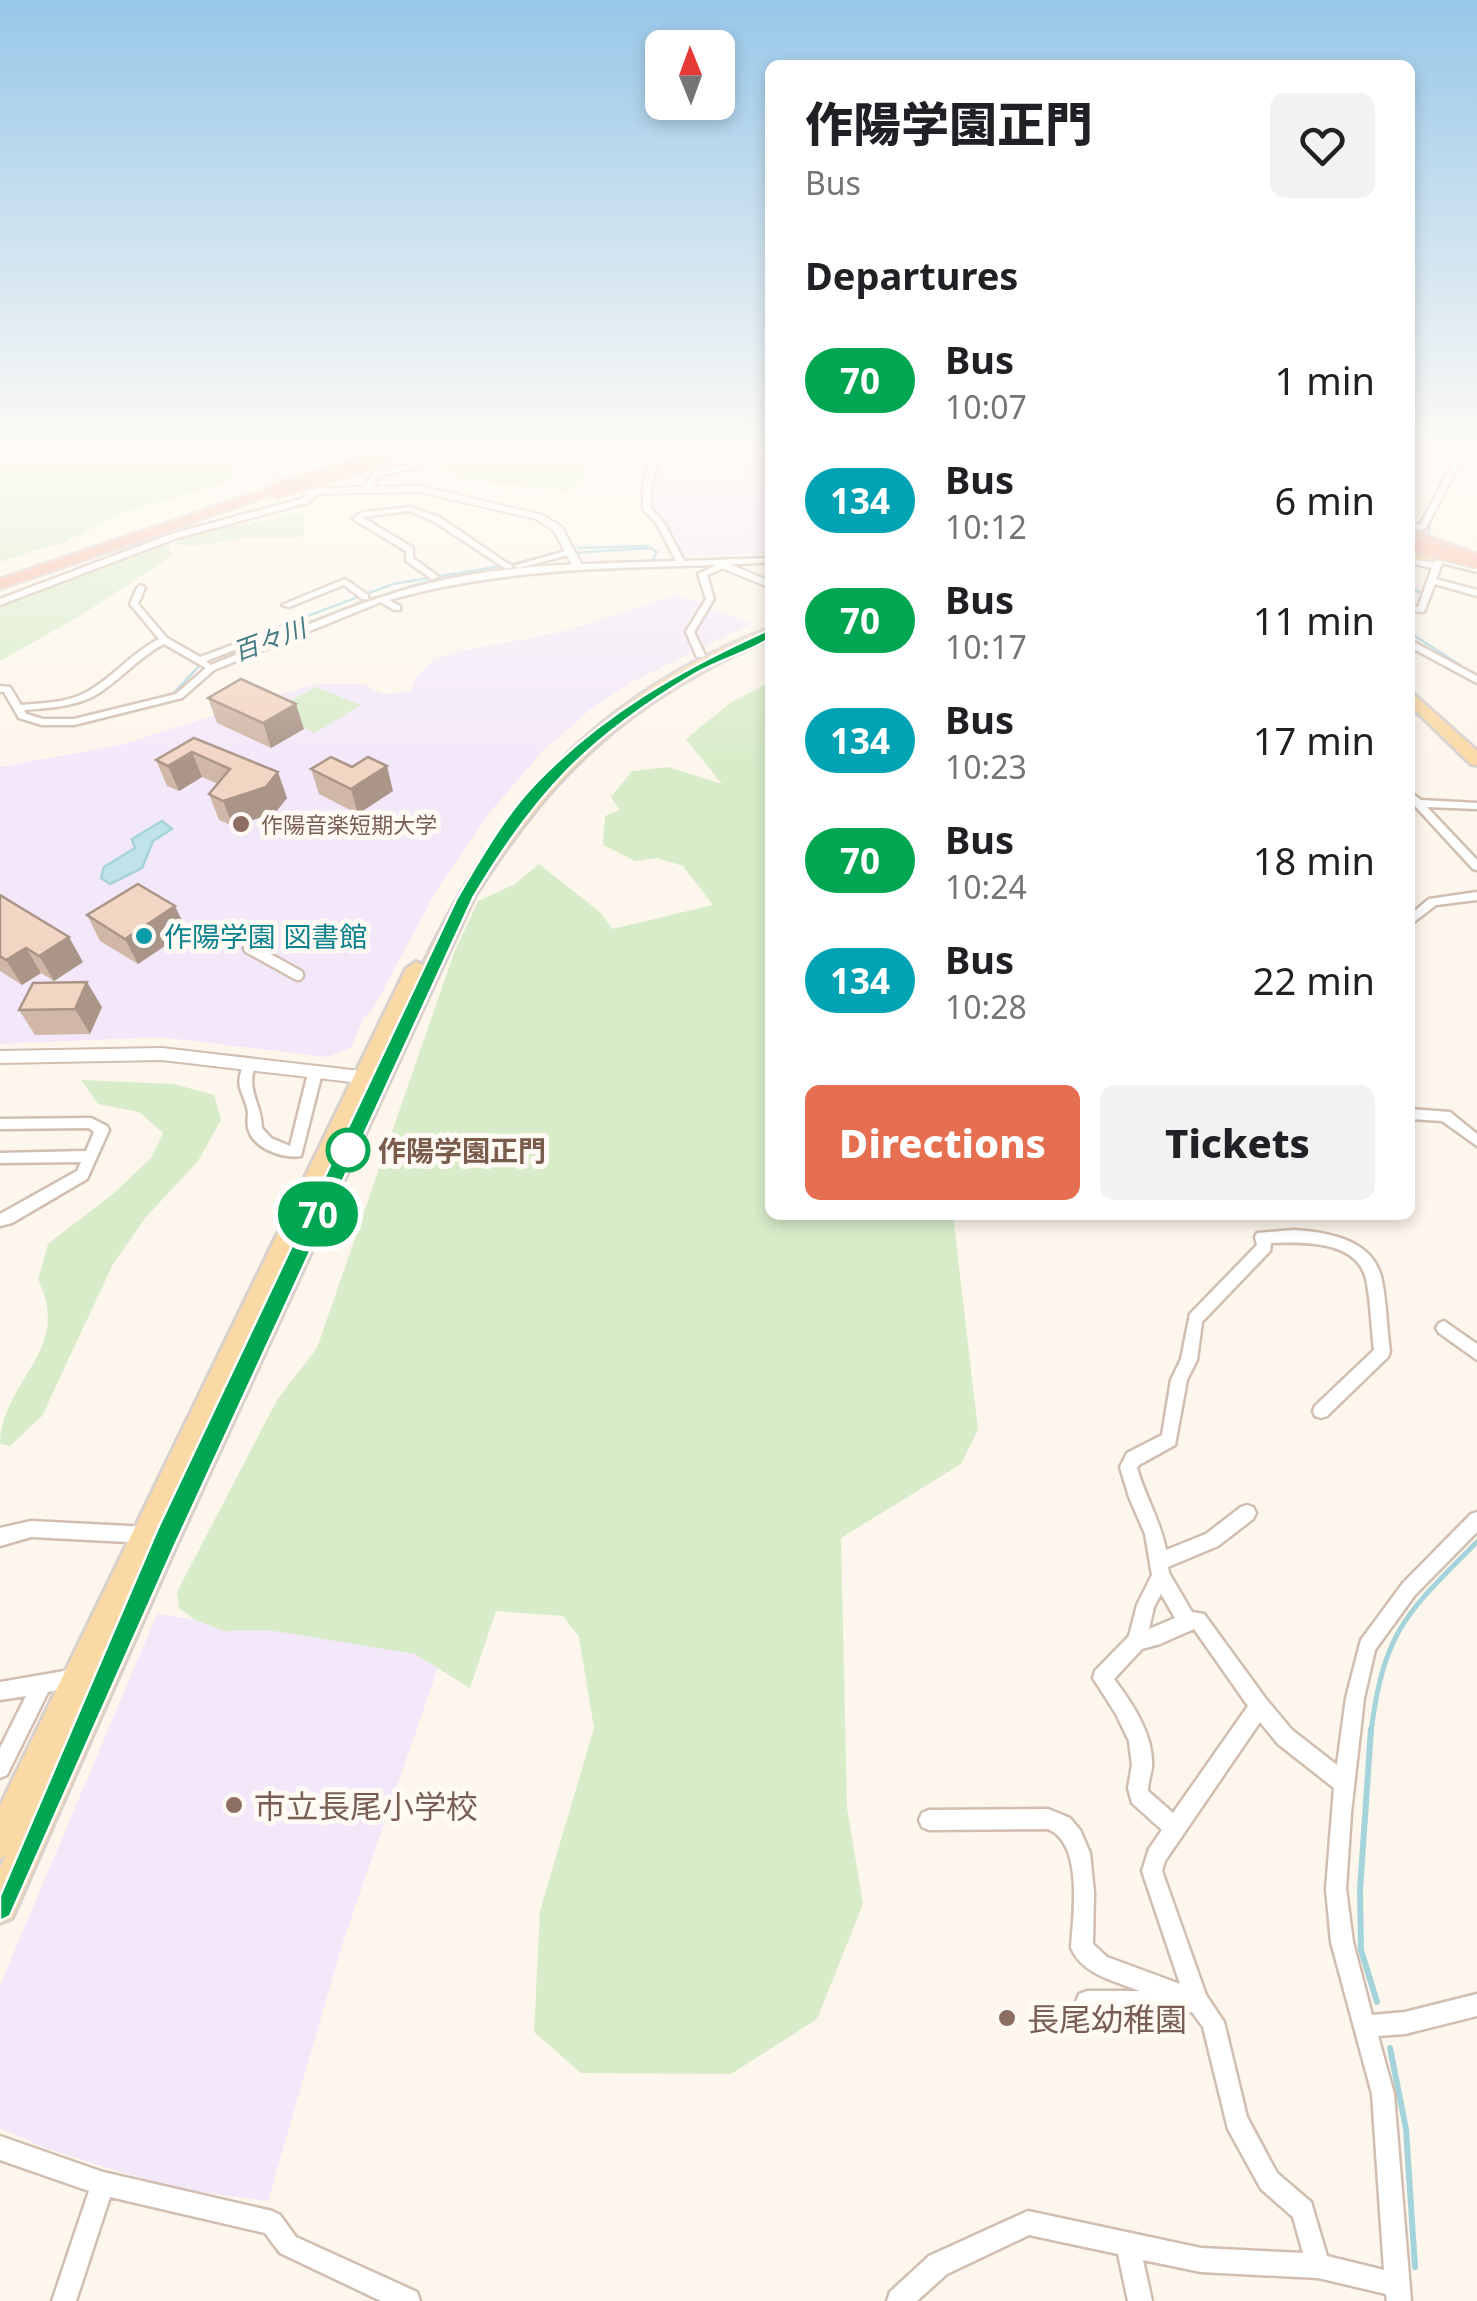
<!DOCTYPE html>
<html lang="en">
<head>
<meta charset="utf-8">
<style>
	body { margin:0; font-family:"Noto Sans","Noto Sans JP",sans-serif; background:#f2f2f2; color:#202124; height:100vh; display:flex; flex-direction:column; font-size:38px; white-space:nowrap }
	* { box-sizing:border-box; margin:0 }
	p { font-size:32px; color:#757577 }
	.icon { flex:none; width:55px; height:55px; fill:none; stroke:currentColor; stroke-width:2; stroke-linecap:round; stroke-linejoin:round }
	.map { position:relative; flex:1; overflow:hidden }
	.panel { position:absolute; left:765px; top:60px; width:650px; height:1160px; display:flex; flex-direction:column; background:#fff; border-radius:15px; box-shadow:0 5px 15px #0003 }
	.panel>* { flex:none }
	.badge { padding:0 20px; border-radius:32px; font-size:35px; line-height:65px }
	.needle { width:65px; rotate:359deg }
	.fabs { position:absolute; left:645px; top:30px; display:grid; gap:20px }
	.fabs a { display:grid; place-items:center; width:90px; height:90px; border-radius:15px; background:#fff; box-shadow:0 5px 15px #0003; font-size:50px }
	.map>.badge { position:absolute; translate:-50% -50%; box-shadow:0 0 0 5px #fff }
	h2 { padding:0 40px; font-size:38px; line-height:90px }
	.round { display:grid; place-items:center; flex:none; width:105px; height:105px; border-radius:15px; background:#f2f2f2 }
	.headline { display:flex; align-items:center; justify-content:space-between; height:170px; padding:0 40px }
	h1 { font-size:48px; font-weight:800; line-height:75px }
	.action { display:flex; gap:20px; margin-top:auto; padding:20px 40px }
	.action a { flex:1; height:115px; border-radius:15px; background:#e76f51; color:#fff; font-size:40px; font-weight:800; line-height:115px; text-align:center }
	.action a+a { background:#f2f2f2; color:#202124 }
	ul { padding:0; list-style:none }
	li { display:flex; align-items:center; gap:30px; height:120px; padding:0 40px }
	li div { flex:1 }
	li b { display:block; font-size:38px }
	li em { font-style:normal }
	li .badge { min-width:110px; font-weight:700; text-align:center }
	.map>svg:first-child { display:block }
	.education { fill:#f3e8fa }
	.green { fill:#d8ecc9 }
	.water { fill:#bfe3e8; stroke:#a5d3da; stroke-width:2.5 }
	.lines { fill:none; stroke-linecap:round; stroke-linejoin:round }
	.stream-far2 { stroke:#a5d3da; stroke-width:2.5 }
	.stream-far1 { stroke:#a5d3da; stroke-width:5 }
	.stream { stroke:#a5d3da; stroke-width:6 }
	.pedestrian-casing { stroke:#d1beb0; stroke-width:15 }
	.minor-casing { stroke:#d1beb0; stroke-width:5 }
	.tertiary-casing { stroke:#d1beb0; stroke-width:4 }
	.primary-casing { stroke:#dad1cd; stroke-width:6 }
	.motorway-casing { stroke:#dad1cd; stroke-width:5 }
	.pedestrian { stroke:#fff; stroke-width:10 }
	.minor { fill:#fff; fill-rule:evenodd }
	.tertiary { fill:#fff; fill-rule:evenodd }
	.primary { fill:#fbd9a5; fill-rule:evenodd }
	.motorway { fill:#f7b7a3; fill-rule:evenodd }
	.motorway-bridge-casing { stroke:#dad1cd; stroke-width:18; stroke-linecap:butt }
	.motorway-bridge { stroke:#f7b7a3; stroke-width:15 }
	.wall { fill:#d1b7a8 }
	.shaded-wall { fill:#aa9588 }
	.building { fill:#f3d5c3; stroke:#aa9588; stroke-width:2.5 }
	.line { fill:#00a651; stroke:#fff; stroke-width:2.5 }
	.education-dot { fill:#8d6e63; stroke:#fffaf3; stroke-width:4 }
	.culture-dot { fill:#0f9aa8; stroke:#fffaf3; stroke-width:4 }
	.stop-dot { fill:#fff; stroke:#00a651; stroke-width:5 }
	.labels { text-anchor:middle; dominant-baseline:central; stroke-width:10; stroke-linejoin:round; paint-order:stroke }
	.far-education-label { font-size:22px; fill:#785e54; stroke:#fffaf3; text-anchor:start }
	.far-water-label { font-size:25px; font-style:italic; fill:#437c86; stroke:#fffaf3 }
	.culture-label { font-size:28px; fill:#0d838f; stroke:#fffaf3; text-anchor:start }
	.stop-label { font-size:28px; font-weight:bold; fill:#7a5c4d; stroke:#fffaf3; text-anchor:start }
	.near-education-label { font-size:32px; fill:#785e54; stroke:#fffaf3; text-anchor:start }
</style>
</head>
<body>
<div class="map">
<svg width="1477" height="2301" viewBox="0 0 1477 2301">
	<rect width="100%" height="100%" fill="#fdf6ec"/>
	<path class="education" d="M 639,446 L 770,446 L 770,553 L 684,557 L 676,547 L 672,534 L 652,510 L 656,464 Z
		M 678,595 L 751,624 L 631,682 L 586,713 L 542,752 L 491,811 L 436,891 L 372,1011 L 364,1017 L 351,1048 L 327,1057 L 159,1037 L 0,1044 L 0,767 L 120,745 L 314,684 L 364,684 L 381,694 L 410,692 L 416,678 L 432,661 L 455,652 L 557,633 Z
		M 157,1614 L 195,1620 L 224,1631 L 268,1630 L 335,1638 L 415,1654 L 438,1668 L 343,1942 L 268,2201 L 172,2188 L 45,2148 L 0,2128 L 0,1985 Z"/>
	<path class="green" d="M 0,446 L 196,446 L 234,469 L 230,481 L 122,513 L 64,542 L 0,562 Z
		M 485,446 L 569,446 L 567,451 L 584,463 L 585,476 L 570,491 L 469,480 L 431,466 L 449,456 Z
		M 305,512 L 304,536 C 282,540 261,537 239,539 C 215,542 197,548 173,544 L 190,535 Z
		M 169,544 L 173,555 L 83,614 L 0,661 L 0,607 Z
		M 770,682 L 770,1215 L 953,1215 L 978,1430 L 961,1464 L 841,1538 L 847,1808 L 863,1904 L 817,2019 L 731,2074 L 581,2073 L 534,2032 L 540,1911 L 594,1728 L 579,1637 L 563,1616 L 496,1611 L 470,1688 L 415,1654 L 268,1630 L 224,1631 L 195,1620 L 179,1608 L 177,1592 L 277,1400 L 317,1348 L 454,953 L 478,901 L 515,884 L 539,864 L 601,913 L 612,929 L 713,905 L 683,866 L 657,858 L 635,861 L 603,845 L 605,816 L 620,810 L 611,797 L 632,771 L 668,767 L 722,784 L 686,739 L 730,703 Z
		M 315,687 L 361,705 L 315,733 L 270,712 Z
		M 81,1080 L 174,1084 L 214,1095 L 221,1120 L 198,1161 L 146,1217 L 113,1264 L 42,1416 L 10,1446 L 0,1444 C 0,1382 74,1350 38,1280 L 48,1244 L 114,1193 L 151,1158 L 163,1133 L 139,1112 L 98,1104 Z"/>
	<path class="water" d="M 162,821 L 172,829 L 153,841 L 142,868 L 110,884 L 101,878 L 104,867 L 135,848 L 132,839 Z"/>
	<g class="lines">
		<path class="stream-far2" d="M 1453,477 L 1471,446
			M 1429,534 L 1430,520
			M 578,548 L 648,546
			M 574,553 L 651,548 L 657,552 L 652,562 L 656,564
			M 720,560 L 770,557
			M 522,569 L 546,561
			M 1410,588 L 1424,594
			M 1410,633 L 1477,676
			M 214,651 L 393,584 L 513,564 L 563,551
			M 172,695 L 201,664 L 367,600 L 442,577 L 507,570"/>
		<path class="stream-far1" d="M 1371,1732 C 1384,1629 1407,1613 1477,1542"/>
		<path class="stream" d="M 1371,1729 L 1360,1890 L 1361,1950 L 1377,2002
			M 1390,2048 L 1406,2129 L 1415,2267"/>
		<defs>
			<path id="pedestrian" d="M 249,948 L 298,975"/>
			<path id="minor" d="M 444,446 L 453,446 L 418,468 L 381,475 L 369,492 L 362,490 L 375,471 L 413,464 Z
				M 631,446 L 638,446 L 657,467 L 651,484 L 651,509 L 664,523 L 684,561 L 770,558 L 770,562 L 724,565 L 724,568 L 707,575 L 714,599 L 694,632 L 705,655 L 703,657 L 697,657 L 686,632 L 706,599 L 698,574 L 716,565 C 605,568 497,569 389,600 L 400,606 L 400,610 L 394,610 L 381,602 L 214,670 L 182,698 L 74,725 L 42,725 L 19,718 L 4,692 L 0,692 L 0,686 L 10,687 L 21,705 C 42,703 66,703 85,693 C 112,679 131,653 159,639 L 130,604 L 137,588 L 141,585 L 145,588 L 138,604 L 167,638 L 200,657 L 276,629 L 283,631 L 206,661 L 211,665 C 282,636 352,603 426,584 C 507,563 593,564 676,561 L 657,524 L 643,509 L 643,484 L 649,467 ZM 164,644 L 206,668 L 176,694 L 74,719 L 43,719 L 26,714 L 24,710 C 47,708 73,707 94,696 C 119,682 138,657 164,644 Z
				M 1462,446 L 1469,446 L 1426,528 L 1422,530 L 1410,527 L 1410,522 L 1420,525 Z
				M 357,450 L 363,450 L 385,467 L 378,469 L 357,454 Z
				M 314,490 L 321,492 L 307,503 L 177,538 L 0,605 L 0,599 L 171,534 L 301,499 Z
				M 410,507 L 439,517 L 513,567 L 506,569 L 433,521 L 409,511 L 362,517 L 413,548 L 413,558 L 439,577 L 432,579 L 406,561 L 406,551 L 353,519 L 360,513 Z
				M 569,550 L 572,550 L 572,554 L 518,568 L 514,566 Z
				M 1436,558 L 1477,566 L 1477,572 L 1442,563 L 1436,579 L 1477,590 L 1477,596 L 1435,584 L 1424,612 L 1410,611 L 1410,605 L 1418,607 L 1432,568 L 1410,563 L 1410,559 L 1434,563 Z
				M 345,579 L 368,595 L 368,599 L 362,599 L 344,585 L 289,607 L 282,605 Z
				M 1410,640 L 1477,676 L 1477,683 L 1410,647 Z
				M 1410,792 L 1421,800 L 1477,803 L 1477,809 L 1427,807 L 1477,860 L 1477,870 L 1473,869 L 1415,806 L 1410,805 Z
				M 1477,892 L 1477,900 L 1436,905 L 1410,925 L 1410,915 L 1429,899 Z
				M 249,1061 L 255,1066 C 246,1091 261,1102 262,1128 L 271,1138 L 290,1146 L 308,1073 L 315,1068 L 322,1073 L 301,1156 C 283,1159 253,1149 248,1128 C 247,1123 248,1117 248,1112 C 244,1091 234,1089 243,1066 Z
				M 1410,1109 L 1450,1112 L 1477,1134 L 1477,1146 L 1442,1121 L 1410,1119 Z
				M 91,1118 L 107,1126 L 109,1130 L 87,1179 L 12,1223 L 0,1226 L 0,1214 L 77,1171 L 81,1162 L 0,1163 L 0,1153 L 86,1151 L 94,1132 L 89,1128 L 0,1129 L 0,1119 Z
				M 1294,1230 C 1325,1232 1368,1238 1380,1273 C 1386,1291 1387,1331 1390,1352 L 1388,1357 L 1327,1416 L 1321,1418 L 1315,1416 L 1313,1411 L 1315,1406 L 1374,1350 C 1371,1327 1371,1301 1366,1279 C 1357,1240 1302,1242 1271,1243 L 1270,1251 L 1202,1322 L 1197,1360 L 1187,1380 L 1175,1445 L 1139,1465 L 1137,1468 C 1145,1496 1161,1522 1166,1550 L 1206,1534 L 1241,1507 L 1247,1505 L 1253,1507 L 1256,1513 L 1253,1519 L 1218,1546 L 1168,1567 L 1169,1573 L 1192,1612 L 1204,1614 L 1266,1699 L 1292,1730 L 1337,1765 L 1346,1698 L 1361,1640 L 1403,1583 L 1471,1514 L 1477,1512 L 1477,1532 L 1415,1595 L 1375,1650 L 1364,1698 L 1351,1813 L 1346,1889 L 1353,1942 L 1372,2015 L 1405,2012 L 1477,1994 L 1477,2016 L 1405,2034 L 1378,2036 L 1394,2094 L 1411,2301 L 1387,2301 L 1386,2294 L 1318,2278 L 1201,2272 L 1143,2260 L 1152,2301 L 1128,2301 L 1118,2254 L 1029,2235 L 947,2274 L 917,2301 L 887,2301 L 890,2292 L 929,2256 L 1028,2211 L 1201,2248 L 1303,2253 L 1293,2217 L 1261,2189 L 1228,2129 L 1203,2027 L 1192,2012 L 1087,2013 L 1079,2010 L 1076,2002 L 1079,1994 L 1087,1991 L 1140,1991 C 1115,1981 1083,1975 1071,1948 C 1073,1916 1084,1844 1048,1829 L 929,1830 L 922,1827 L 919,1820 L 922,1813 L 929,1810 L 1048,1809 L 1070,1818 L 1080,1830 L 1090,1853 L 1094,1893 L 1093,1944 L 1107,1957 L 1180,1984 L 1142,1871 L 1149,1849 L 1162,1830 L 1132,1803 L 1128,1788 L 1132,1765 L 1129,1741 L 1116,1714 L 1093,1678 L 1095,1671 L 1129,1636 L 1137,1605 L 1152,1575 L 1145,1534 L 1129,1497 L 1120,1467 L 1127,1453 L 1162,1435 L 1171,1380 L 1181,1359 L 1190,1314 L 1257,1245 L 1255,1237 L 1257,1233 ZM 1161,1594 L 1175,1618 L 1149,1629 L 1154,1607 ZM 1194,1629 L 1248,1706 L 1173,1813 L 1148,1791 C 1148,1782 1151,1775 1152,1767 C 1154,1735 1132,1703 1114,1679 L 1142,1649 L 1160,1644 ZM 1260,1722 L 1278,1744 L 1334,1788 L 1326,1889 L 1331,1942 L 1372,2094 L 1384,2270 L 1327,2256 L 1311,2202 L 1277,2173 L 1247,2117 L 1224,2022 L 1206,1995 L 1162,1871 L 1165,1861 Z
				M 1444,1321 L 1477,1344 L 1477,1360 L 1439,1333 L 1436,1328 L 1439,1323 Z
				M 31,1521 L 148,1527 L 154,1529 L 157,1535 L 154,1541 L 148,1543 L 31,1537 L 0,1546 L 0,1528 Z
				M 76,1669 L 83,1671 L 85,1678 L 83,1685 L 48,1692 L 7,1775 L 0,1778 L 0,1748 L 26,1696 L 0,1700 L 0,1682 Z
				M 0,2136 L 103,2172 L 272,2211 L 280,2215 L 296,2237 L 417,2292 L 420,2301 L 381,2301 L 280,2253 L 265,2233 L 110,2197 L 76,2301 L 52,2301 L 89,2191 L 0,2160 Z"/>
			<path id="tertiary" d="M 235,446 L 247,446 L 265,456 L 307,488 L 420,486 L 543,515 L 562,527 L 583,567 L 574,569 L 554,531 L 536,519 L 420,492 L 305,494 L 259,460 Z
				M 714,561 L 722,561 L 770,581 L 770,588 L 714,565 Z
				M 162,1048 L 378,1073 L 386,1079 L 378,1085 L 162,1060 L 0,1063 L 0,1051 Z"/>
			<path id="primary" d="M 1410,551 L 1451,554 L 1458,558 L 1451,562 L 1410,559 Z
				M 770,629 L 770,638 C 630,701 556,767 474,897 L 176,1546 L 12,1918 L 0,1923 L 0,1868 L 5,1856 L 0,1859 L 0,1806 L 406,969 L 416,962 L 423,965 C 486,834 563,733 693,663 C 718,651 744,637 770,629 Z
				M 1410,691 L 1477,751 L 1477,765 L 1471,764 L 1410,705 Z"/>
			<path id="motorway" d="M 412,446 L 433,446 L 376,465 L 369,461 Z
				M 271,488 L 283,491 L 0,589 L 0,579 Z
				M 1410,529 L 1471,552 L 1473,555 L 1461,558 L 1410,538 Z"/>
		</defs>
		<use href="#pedestrian" class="pedestrian-casing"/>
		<use href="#minor" class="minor-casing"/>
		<use href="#tertiary" class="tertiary-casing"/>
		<use href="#primary" class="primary-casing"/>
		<use href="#motorway" class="motorway-casing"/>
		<use href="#pedestrian" class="pedestrian"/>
		<use href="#minor" class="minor"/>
		<use href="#tertiary" class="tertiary"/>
		<use href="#primary" class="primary"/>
		<use href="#motorway" class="motorway"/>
		<defs>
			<path id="motorway-bridge" d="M 276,491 L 376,461
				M 1410,544 L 1477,561"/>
		</defs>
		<use href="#motorway-bridge" class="motorway-bridge-casing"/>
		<use href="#motorway-bridge" class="motorway-bridge"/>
	</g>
	<path class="wall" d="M 208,698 L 304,729 L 271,748 L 217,723 Z
		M 194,738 L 287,798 L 275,813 L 233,826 L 219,820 L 209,794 L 218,784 L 202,777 L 179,791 L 167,786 L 156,760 Z
		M 311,769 L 393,791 L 358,814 L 319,794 Z
		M 0,895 L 83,962 L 54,981 L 41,973 L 22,985 L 0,971 Z
		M 87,915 L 187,931 L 138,964 L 100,941 Z
		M 102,1007 L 90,1034 L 35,1035 L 19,1010 Z"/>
	<path class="shaded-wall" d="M 296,704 L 304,729 L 271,748 L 263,723 Z
		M 192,752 L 202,777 L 179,791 L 168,766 Z
		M 387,766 L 393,791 L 358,814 L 351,789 Z
		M 278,772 L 287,798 L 275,813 L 233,826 L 223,801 Z
		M 175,906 L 187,931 L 138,964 L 125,939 Z
		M 69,937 L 83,962 L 54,981 L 39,956 Z
		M 26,948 L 41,973 L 22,985 L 6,960 Z
		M 87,982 L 102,1007 L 90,1034 L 75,1009 Z"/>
	<path class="building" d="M 241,679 L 296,704 L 263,723 L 208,698 Z
		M 194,738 L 278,772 L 266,787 L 223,801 L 209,794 L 230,769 L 192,752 L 168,766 L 156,760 Z
		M 331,757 L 352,767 L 368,757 L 387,766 L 351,789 L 311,769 Z
		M 138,884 L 175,906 L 125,939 L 87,915 Z
		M 0,895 L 69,937 L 39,956 L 26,948 L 6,960 L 0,956 Z
		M 87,982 L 75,1009 L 19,1010 L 33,983 Z"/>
	<linearGradient id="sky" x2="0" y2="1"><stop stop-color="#97c7e8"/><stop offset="0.58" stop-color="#fefbf6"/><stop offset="1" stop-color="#fefbf6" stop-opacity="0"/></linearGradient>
	<rect width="1477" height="769" fill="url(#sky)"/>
	<path class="line" d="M 766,631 L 776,634 C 753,652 719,659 693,675 C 589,737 535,793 473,898 L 175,1545 L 10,1916 L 0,1921 L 0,1896 L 158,1528 L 457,898 C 480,859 504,816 536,783 C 602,714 680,670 766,631 Z"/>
	<g class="education-dot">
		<circle cx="241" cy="824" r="10"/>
		<circle cx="234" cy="1805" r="10"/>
		<circle cx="1007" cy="2018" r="10"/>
	</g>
	<circle class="culture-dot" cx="144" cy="936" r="10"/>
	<circle class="stop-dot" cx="348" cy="1150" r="20"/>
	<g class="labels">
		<g class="far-education-label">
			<text x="261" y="824">作陽音楽短期大学</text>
		</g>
		<g class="far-water-label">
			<text transform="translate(269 639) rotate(-20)">百々川</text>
		</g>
		<g class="culture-label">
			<text x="164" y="936">作陽学園 図書館</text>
		</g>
		<g class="stop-label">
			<text x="378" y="1150">作陽学園正門</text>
		</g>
		<g class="near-education-label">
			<text x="254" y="1805">市立長尾小学校</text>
			<text x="1027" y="2018">長尾幼稚園</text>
		</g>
	</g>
</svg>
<div class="fabs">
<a><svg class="needle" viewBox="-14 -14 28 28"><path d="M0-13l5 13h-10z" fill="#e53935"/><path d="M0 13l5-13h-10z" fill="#757577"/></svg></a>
</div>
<b class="badge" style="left:318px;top:1214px;background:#00a651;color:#fff">70</b>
<section class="panel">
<div class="headline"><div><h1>作陽学園正門</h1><p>Bus</p></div><a class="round"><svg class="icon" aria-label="heart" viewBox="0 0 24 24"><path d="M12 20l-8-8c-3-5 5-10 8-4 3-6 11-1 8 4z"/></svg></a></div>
<h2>Departures</h2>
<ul>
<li><span class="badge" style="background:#00a651;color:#fff">70</span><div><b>Bus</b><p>10:07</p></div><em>1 min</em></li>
<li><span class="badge" style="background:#00a3b4;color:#fff">134</span><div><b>Bus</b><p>10:12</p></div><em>6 min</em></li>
<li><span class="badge" style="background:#00a651;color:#fff">70</span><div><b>Bus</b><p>10:17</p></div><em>11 min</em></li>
<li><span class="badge" style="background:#00a3b4;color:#fff">134</span><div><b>Bus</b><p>10:23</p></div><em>17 min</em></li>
<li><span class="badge" style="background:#00a651;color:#fff">70</span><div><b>Bus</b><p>10:24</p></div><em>18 min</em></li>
<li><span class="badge" style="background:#00a3b4;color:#fff">134</span><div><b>Bus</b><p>10:28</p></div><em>22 min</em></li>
</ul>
<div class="action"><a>Directions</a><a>Tickets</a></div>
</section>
</div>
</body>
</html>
